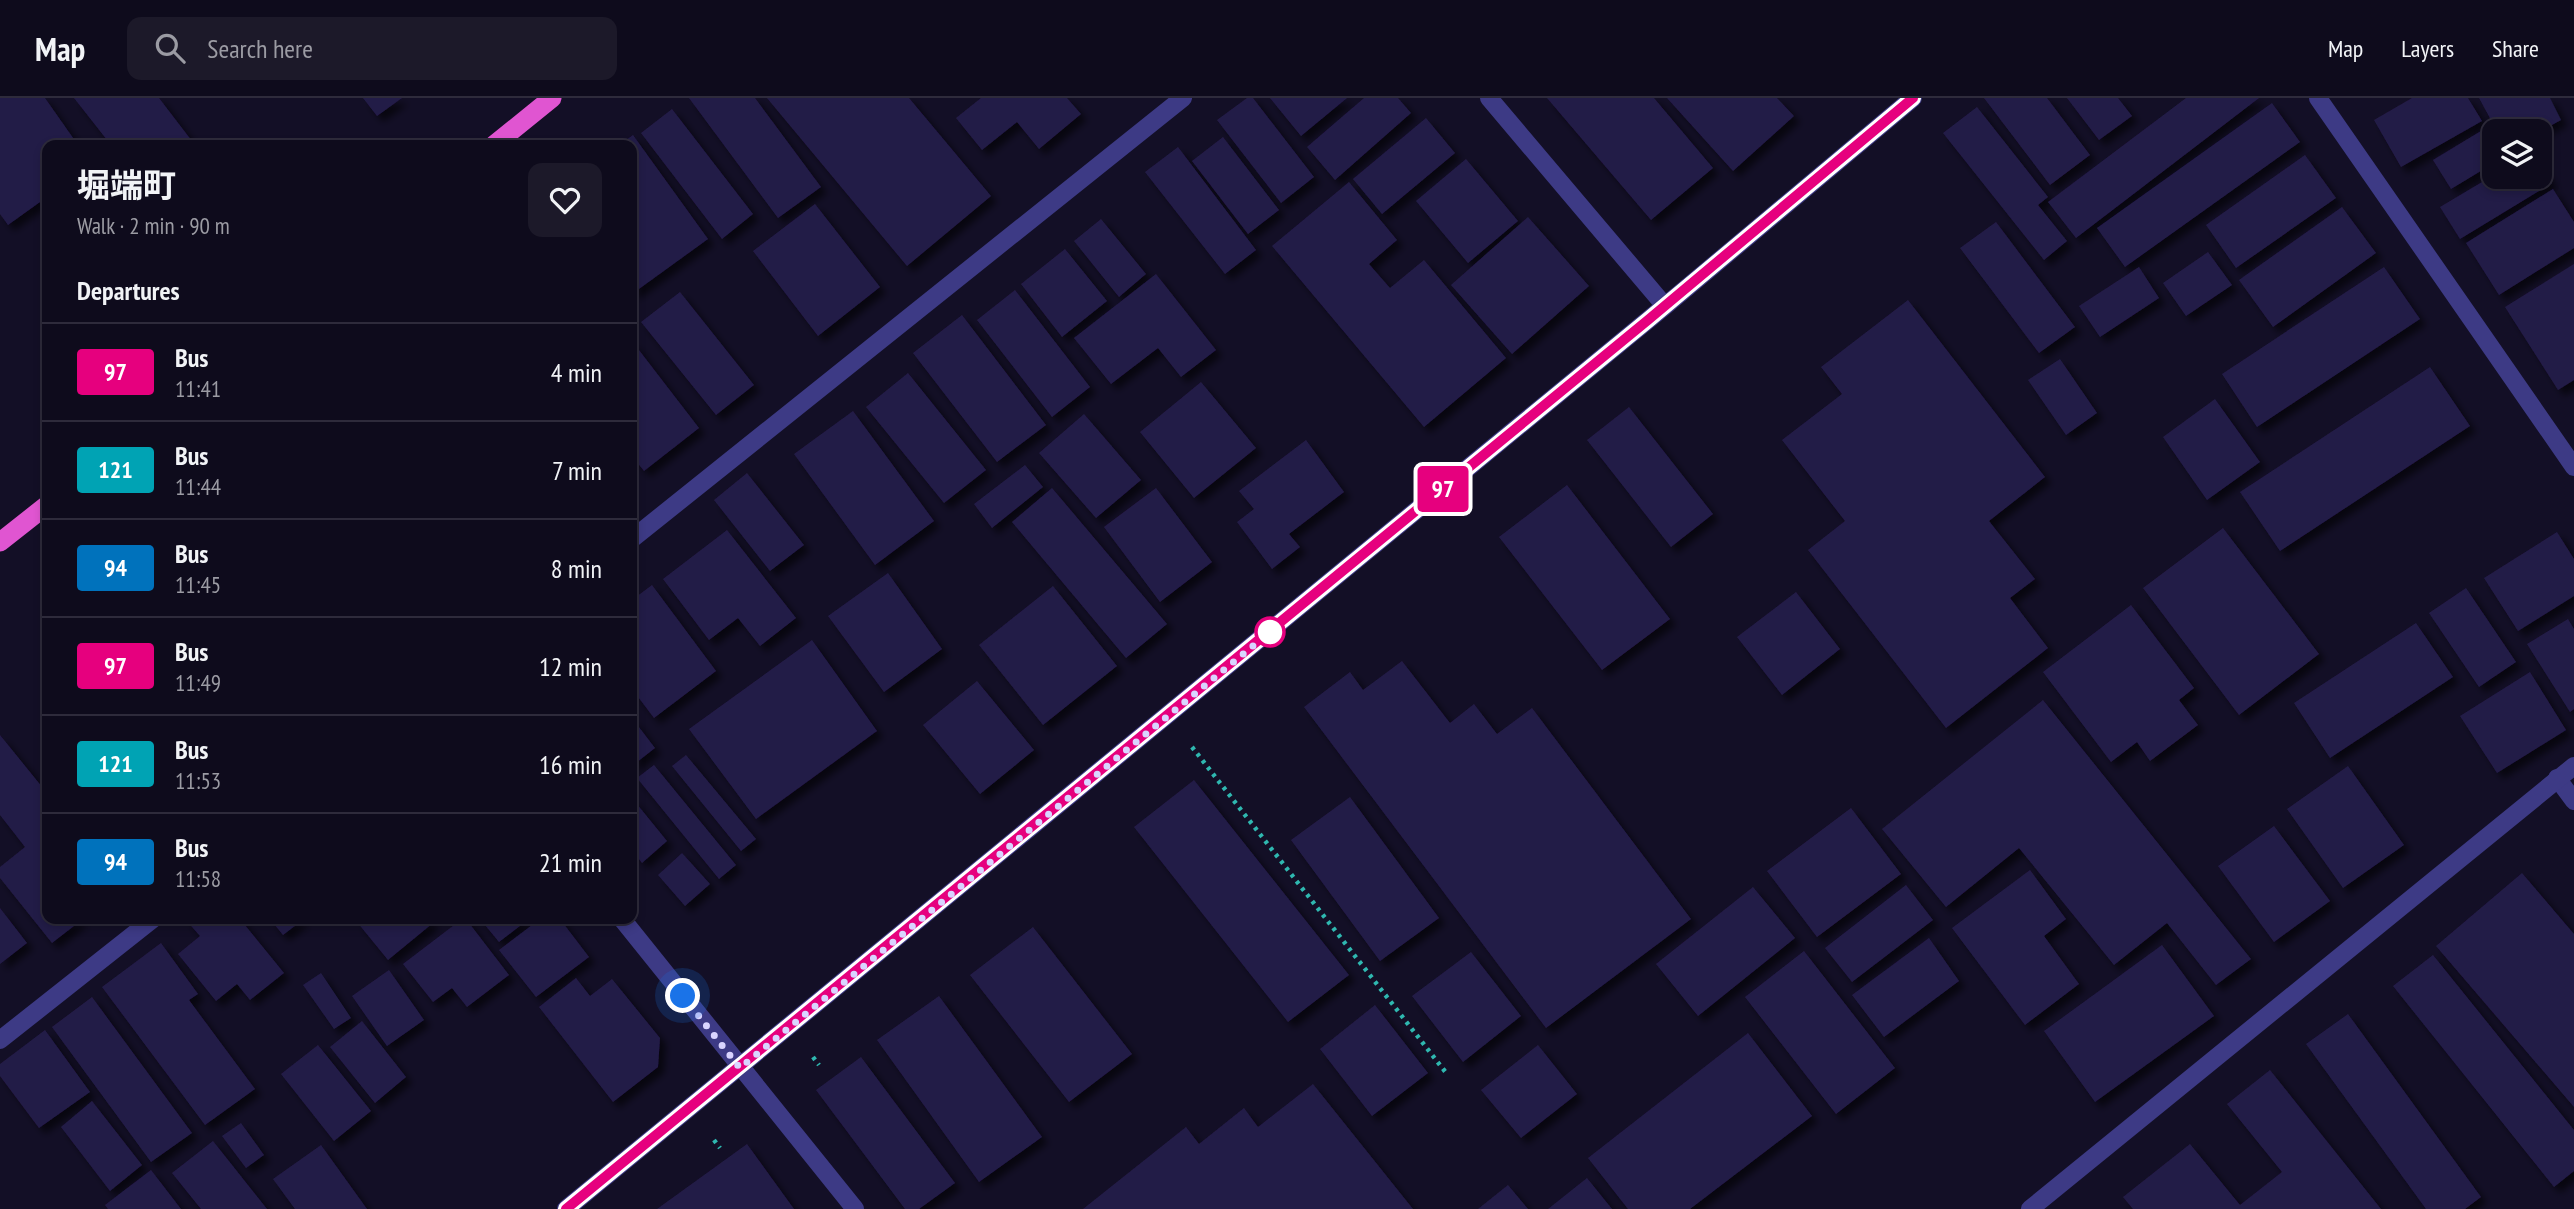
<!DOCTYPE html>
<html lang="en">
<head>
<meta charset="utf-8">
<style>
	body { margin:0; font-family:"PT Sans Narrow","Noto Sans JP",sans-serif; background:#1c1929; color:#f1f3f6; height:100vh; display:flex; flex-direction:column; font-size:26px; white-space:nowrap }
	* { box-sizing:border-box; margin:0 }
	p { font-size:23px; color:#9b9ba3 }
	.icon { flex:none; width:38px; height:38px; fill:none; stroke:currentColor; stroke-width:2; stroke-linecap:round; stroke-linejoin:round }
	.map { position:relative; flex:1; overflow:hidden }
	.panel { position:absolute; left:42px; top:42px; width:595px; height:784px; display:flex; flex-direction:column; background:#0e0b1c; border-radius:14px; box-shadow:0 4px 10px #0003,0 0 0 2px #2e2b3b }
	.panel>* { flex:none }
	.badge { padding:0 14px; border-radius:5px; font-size:24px; line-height:46px }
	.controls { position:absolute; left:2482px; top:21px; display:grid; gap:14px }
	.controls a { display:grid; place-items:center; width:70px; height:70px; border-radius:14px; background:#0e0b1c; box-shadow:0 4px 10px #0003,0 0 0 2px #2e2b3b; font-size:35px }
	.you { position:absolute; width:35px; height:35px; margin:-18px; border:5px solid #fff; border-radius:50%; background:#1a73e8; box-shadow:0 0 0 10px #1a73e833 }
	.map>.badge { position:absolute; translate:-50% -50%; box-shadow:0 0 0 4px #fff }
	h2 { padding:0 35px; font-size:26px; line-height:63px }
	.round { display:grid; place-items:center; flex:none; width:74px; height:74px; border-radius:14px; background:#1c1929 }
	.head { display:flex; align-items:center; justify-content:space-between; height:119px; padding:0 35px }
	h1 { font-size:33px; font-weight:700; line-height:52px }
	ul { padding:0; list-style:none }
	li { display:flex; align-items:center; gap:21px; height:98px; padding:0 35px; border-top:2px solid #2e2b3b }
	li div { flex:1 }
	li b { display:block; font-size:26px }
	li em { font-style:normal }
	li .badge { min-width:77px; font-weight:700; text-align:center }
	header { display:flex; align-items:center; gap:42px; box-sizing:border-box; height:98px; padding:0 35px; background:#0e0b1c; border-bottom:2px solid #2e2b3b }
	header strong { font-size:33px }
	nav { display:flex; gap:38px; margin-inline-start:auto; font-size:24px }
	.search { width:490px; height:63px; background:#1c1929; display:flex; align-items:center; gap:18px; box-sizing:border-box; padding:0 24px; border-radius:14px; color:#9b9ba3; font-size:26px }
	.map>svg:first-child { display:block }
	.building { fill:#241b47; filter:url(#shadow) }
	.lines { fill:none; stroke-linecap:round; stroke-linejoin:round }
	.path { stroke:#2fb8b0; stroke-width:4.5; stroke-dasharray:3.5 5; stroke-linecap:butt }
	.minor { stroke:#3d3a85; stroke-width:18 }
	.tertiary { stroke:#3d3a85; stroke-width:18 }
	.trunk { stroke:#e055d1; stroke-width:19 }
	.line-casing { stroke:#fff; stroke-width:16 }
	.line { stroke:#e6007e; stroke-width:10 }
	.walk { stroke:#d9d4ff; stroke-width:7; stroke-dasharray:0 12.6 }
	.stop-dot { fill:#fff; stroke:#e6007e; stroke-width:3.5 }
</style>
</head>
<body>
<header>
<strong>Map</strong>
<div class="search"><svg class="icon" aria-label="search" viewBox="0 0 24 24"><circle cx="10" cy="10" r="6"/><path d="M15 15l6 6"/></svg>Search here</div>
<nav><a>Map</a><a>Layers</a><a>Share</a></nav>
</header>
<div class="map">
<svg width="2574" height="1111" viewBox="0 0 2574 1111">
	<defs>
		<filter id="shadow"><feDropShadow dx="6" dy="6" stdDeviation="3.5" flood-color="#0009"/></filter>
	</defs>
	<rect width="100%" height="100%" fill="#130f26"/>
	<path class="building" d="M 0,0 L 45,0 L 78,47 L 47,47 L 47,99 L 8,127 L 0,116 Z
		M 74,0 L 159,0 L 195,47 L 111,47 Z
		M 363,0 L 402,0 L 377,18 Z
		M 689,0 L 755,0 L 821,89 L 778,120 Z
		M 767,0 L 909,0 L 991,98 L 907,168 Z
		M 981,0 L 1067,0 L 1081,16 L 1039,51 L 1017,24 L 982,52 L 956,20 Z
		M 1247,0 L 1253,0 L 1314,79 L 1281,105 L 1217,22 Z
		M 1270,0 L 1347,0 L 1301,38 Z
		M 1364,0 L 1398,0 L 1411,15 L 1335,82 L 1307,49 Z
		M 1547,0 L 1654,0 L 1713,70 L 1651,122 Z
		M 1667,0 L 1777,0 L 1794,18 L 1733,73 Z
		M 1984,0 L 2047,0 L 2090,57 L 2050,87 Z
		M 2067,0 L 2118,0 L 2132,18 L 2099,42 Z
		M 2186,0 L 2259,0 L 2076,140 L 2048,104 Z
		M 2412,0 L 2468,0 L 2482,23 L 2401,69 L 2374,22 Z
		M 2479,0 L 2550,0 L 2561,22 L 2541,33 L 2497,33 Z
		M 2272,5 L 2300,44 L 2125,169 L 2097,130 Z
		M 1977,9 L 2048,99 L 2038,107 L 2067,143 L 2044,162 L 1943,35 Z
		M 672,11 L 753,116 L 722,141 L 641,35 Z
		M 1426,20 L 1455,55 L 1382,116 L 1353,81 Z
		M 2481,33 L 2494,53 L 2494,65 L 2451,91 L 2433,62 Z
		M 633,37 L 708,141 L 632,196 L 632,47 L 619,47 Z
		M 1223,39 L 1279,112 L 1248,136 L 1192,63 Z
		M 1178,49 L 1256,152 L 1225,176 L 1145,74 Z
		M 2305,57 L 2336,100 L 2236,170 L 2206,127 Z
		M 1466,61 L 1518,123 L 1468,165 L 1416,103 Z
		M 2539,65 L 2552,85 L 2460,141 L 2440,109 L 2494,77 L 2539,79 Z
		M 1349,84 L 1397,142 L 1369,166 L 1390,190 L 1424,162 L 1506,260 L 1424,329 L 1272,148 Z
		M 2553,91 L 2574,124 L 2574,150 L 2499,197 L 2466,145 Z
		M 815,106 L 880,189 L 818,238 L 753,153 Z
		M 2342,109 L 2376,155 L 2273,229 L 2239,182 Z
		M 1528,119 L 1589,188 L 1512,256 L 1451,187 Z
		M 1101,121 L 1146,176 L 1119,199 L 1074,143 Z
		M 1996,124 L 2075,229 L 2039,255 L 1960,150 Z
		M 1065,151 L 1107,203 L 1062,239 L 1021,186 Z
		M 2208,154 L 2232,187 L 2186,218 L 2163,185 Z
		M 2574,166 L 2574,282 L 2558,292 L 2505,209 Z
		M 2139,169 L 2159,200 L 2100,239 L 2079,208 Z
		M 2384,169 L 2420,221 L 2257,329 L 2222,276 Z
		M 1156,176 L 1216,252 L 1181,279 L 1158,250 L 1111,286 L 1074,240 Z
		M 1015,192 L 1090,289 L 1052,319 L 977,222 Z
		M 680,194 L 754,287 L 716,317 L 641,224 Z
		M 1908,202 L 2045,379 L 1989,423 L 2035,481 L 2010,500 L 2048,550 L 1946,630 L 1808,452 L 1845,423 L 1782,342 L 1842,296 L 1821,269 Z
		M 962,217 L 1046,327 L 997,364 L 913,255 Z
		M 632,243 L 699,330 L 644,373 L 632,358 Z
		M 2060,261 L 2097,315 L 2066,337 L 2028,282 Z
		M 2430,269 L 2470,328 L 2280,453 L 2240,394 Z
		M 908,275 L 986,372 L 944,405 L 866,309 Z
		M 1201,284 L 1256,350 L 1194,400 L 1140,334 Z
		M 2215,301 L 2260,364 L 2207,402 L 2163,339 Z
		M 1629,309 L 1713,416 L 1671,449 L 1587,342 Z
		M 853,313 L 934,423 L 875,467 L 794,356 Z
		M 1084,316 L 1141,382 L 1096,420 L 1039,355 Z
		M 1306,342 L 1344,394 L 1289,436 L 1300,449 L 1272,471 L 1237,424 L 1254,411 L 1239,393 Z
		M 1025,367 L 1043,389 L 992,430 L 974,406 Z
		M 747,375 L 804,447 L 770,473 L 714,402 Z
		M 1567,387 L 1670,521 L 1602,572 L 1499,439 Z
		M 1052,390 L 1167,526 L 1126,560 L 1012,424 Z
		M 1156,390 L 1212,464 L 1160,504 L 1104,429 Z
		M 2223,430 L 2319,556 L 2239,617 L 2143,490 Z
		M 727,432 L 796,520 L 760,548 L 738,520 L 709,542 L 663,481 Z
		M 2557,434 L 2574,461 L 2574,498 L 2518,533 L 2484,480 Z
		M 888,475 L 942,551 L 884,594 L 828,518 Z
		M 652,487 L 716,573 L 654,620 L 632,591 L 632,502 Z
		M 1053,488 L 1117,568 L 1043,627 L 979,547 Z
		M 2466,490 L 2516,564 L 2479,589 L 2429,515 Z
		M 1796,494 L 1840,551 L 1782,597 L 1737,539 Z
		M 2131,507 L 2194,590 L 2179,602 L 2198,627 L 2150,663 L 2137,644 L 2111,664 L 2043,574 Z
		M 2568,521 L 2574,531 L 2574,611 L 2570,614 L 2527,546 Z
		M 2416,525 L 2453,579 L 2330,660 L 2294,605 Z
		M 812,542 L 877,633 L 756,721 L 689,631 Z
		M 1402,563 L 1450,625 L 1474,606 L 1497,636 L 1532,610 L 1691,821 L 1546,930 L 1304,609 L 1350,574 L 1363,592 Z
		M 2530,574 L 2566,632 L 2497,675 L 2460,618 Z
		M 977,583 L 1034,652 L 980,696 L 923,627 Z
		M 2043,602 L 2251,861 L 2216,887 L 2167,825 L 2114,867 L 2019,750 L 1946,809 L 1882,731 Z
		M 632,620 L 655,650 L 632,668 Z
		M 0,637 L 47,695 L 47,821 L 83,821 L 52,845 L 0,780 L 0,769 L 25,749 L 0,717 Z
		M 686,657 L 756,741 L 741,753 L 672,668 Z
		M 654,667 L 736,767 L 719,781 L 637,680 Z
		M 2348,668 L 2404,747 L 2343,790 L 2287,711 Z
		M 1194,682 L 1349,877 L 1288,924 L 1134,729 Z
		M 1350,699 L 1439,820 L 1380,863 L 1291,742 Z
		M 632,700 L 667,743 L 642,765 L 632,752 Z
		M 1851,710 L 1901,776 L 1817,839 L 1767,773 Z
		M 2274,728 L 2330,803 L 2274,844 L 2218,768 Z
		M 682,755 L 710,786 L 685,808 L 658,777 Z
		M 2030,772 L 2066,821 L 2044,838 L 2079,886 L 2025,927 L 1952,830 Z
		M 2522,775 L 2574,836 L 2574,1009 L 2436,848 Z
		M 1906,787 L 1933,822 L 1852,884 L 1825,850 Z
		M 1753,789 L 1795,840 L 1698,918 L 1656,866 Z
		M 0,810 L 27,845 L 0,866 Z
		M 185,821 L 240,821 L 284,875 L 250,902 L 237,886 L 216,903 L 178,856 L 200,838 Z
		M 270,821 L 304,821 L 283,837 Z
		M 361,821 L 429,821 L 433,825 L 388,862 L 357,824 Z
		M 462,821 L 466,821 L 509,877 L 467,909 L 452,890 L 433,904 L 403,866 Z
		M 480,821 L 529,821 L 499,844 Z
		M 540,821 L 560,821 L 589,859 L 536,899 L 499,852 Z
		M 1033,829 L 1132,956 L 1069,1004 L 970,877 Z
		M 1929,840 L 1959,883 L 1884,939 L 1852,897 Z
		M 161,845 L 198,896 L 189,902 L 255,991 L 205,1027 L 102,889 Z
		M 2162,847 L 2214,918 L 2095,1004 L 2044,933 Z
		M 1804,853 L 1895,970 L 1836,1016 L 1745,899 Z
		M 1471,854 L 1521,918 L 1463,964 L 1412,898 Z
		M 2433,857 L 2574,1032 L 2574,1073 L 2554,1089 L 2393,888 Z
		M 389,872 L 424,922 L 387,948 L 352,898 Z
		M 321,875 L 351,920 L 334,931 L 303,887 Z
		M 576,880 L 590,898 L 612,881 L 660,940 L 658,969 L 613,1004 L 539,909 Z
		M 939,898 L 1042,1039 L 979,1084 L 877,942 Z
		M 92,899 L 192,1035 L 151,1064 L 52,929 Z
		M 1375,907 L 1428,975 L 1372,1018 L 1320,951 Z
		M 2348,916 L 2481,1099 L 2465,1111 L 2426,1111 L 2306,946 Z
		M 362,923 L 406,979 L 375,1005 L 330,949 Z
		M 45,932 L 90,994 L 39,1030 L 0,978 L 0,966 Z
		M 1748,935 L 1812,1018 L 1690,1111 L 1628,1111 L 1588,1060 Z
		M 318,947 L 371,1013 L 334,1043 L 281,976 Z
		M 1538,947 L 1577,996 L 1521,1040 L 1481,992 Z
		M 861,959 L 955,1085 L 919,1111 L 905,1111 L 816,992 Z
		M 2270,972 L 2381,1111 L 2133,1111 L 2123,1099 L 2190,1046 L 2240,1107 L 2282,1074 L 2227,1006 Z
		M 1313,986 L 1413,1111 L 1083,1111 L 1186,1029 L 1199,1046 L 1244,1010 L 1258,1029 Z
		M 92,1003 L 142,1067 L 110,1093 L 61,1029 Z
		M 241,1025 L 264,1057 L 246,1070 L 222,1038 Z
		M 213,1043 L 267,1111 L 201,1111 L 172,1075 Z
		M 747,1046 L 794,1111 L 657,1111 Z
		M 321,1047 L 367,1111 L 295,1111 L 273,1081 Z
		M 151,1072 L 181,1111 L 108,1111 L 105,1107 Z
		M 1587,1080 L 1612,1111 L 1548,1111 Z
		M 1508,1087 L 1528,1111 L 1478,1111 Z"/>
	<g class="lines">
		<path class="path" d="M 1192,649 L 1447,976
			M 813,959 L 819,967
			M 714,1042 L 720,1050"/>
		<path class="minor" d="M 1489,0 L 1665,208
			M 2318,0 L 2574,369
			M 632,441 L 1183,0
			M 2557,680 L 2574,703
			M 0,942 L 153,821"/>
		<path class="tertiary" d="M 622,821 L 855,1111
			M 566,1111 L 1665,208 L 1913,0
			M 2030,1111 L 2574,668"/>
		<path class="trunk" d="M 494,47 L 552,0
			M 0,444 L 47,407"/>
	</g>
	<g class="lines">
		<defs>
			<path id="line" d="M 566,1111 L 1648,222 L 1913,0"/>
		</defs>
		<use href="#line" class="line-casing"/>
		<use href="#line" class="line"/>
		<path class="walk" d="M 683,898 L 740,970 L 1270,534"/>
	</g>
	<circle class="stop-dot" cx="1270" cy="534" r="14"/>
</svg>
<div class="controls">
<a><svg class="icon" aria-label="layers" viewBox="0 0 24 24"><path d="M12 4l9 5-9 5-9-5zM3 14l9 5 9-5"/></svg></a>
</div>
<div class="you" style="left:683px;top:898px"></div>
<b class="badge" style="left:1443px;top:391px;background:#e6007e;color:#fff">97</b>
<section class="panel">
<div class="head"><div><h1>堀端町</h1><p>Walk · 2 min · 90 m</p></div><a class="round"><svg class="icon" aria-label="heart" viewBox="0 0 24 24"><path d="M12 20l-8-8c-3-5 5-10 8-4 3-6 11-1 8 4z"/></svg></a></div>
<h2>Departures</h2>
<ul>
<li><span class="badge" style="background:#e6007e;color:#fff">97</span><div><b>Bus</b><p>11:41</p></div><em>4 min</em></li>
<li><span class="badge" style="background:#00a3b4;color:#fff">121</span><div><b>Bus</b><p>11:44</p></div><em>7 min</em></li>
<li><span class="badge" style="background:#0072bc;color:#fff">94</span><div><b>Bus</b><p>11:45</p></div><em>8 min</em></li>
<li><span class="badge" style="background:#e6007e;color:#fff">97</span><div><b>Bus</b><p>11:49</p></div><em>12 min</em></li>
<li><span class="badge" style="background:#00a3b4;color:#fff">121</span><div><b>Bus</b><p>11:53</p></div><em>16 min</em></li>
<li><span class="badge" style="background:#0072bc;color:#fff">94</span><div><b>Bus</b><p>11:58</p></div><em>21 min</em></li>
</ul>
</section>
</div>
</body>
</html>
